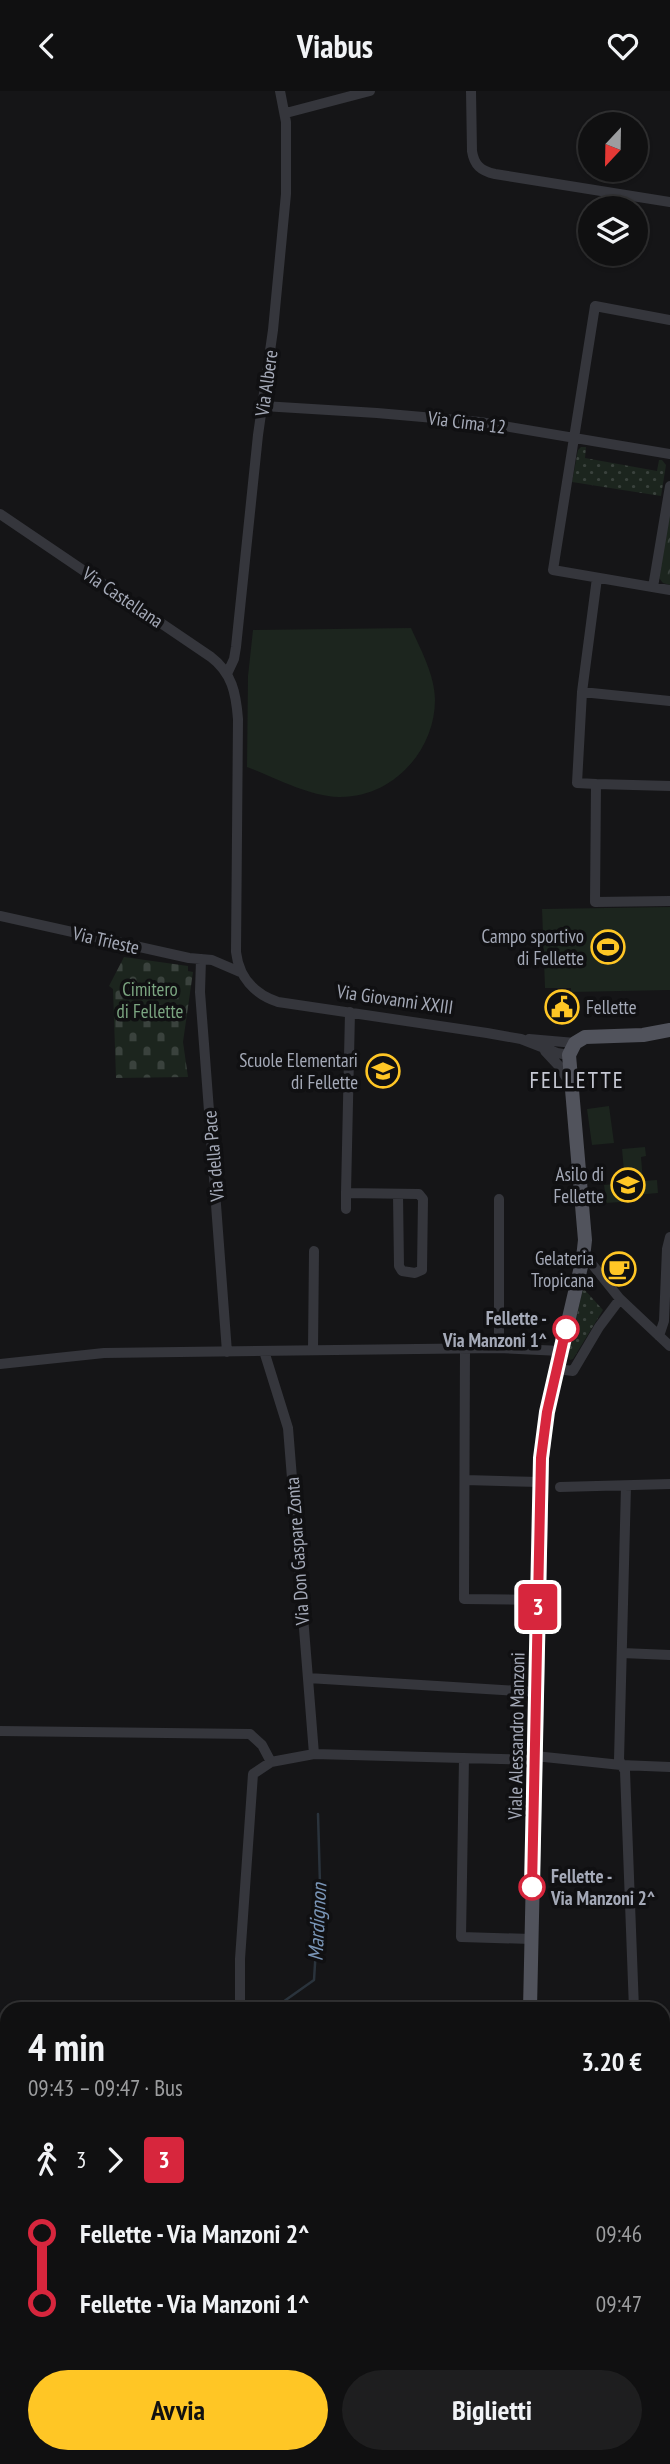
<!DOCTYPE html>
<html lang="it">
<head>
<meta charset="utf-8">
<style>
	body { margin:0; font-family:"PT Sans Narrow",sans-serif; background:#1e1e1f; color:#f1f3f6; height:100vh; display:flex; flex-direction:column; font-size:26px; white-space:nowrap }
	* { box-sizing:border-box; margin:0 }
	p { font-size:23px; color:#9c9d9f }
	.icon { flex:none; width:38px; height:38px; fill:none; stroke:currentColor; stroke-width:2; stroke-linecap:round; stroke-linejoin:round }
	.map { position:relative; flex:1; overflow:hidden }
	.sheet { position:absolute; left:0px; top:1911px; width:670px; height:462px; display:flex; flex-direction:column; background:#101011; border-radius:21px 21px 0 0; box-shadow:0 2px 5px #0004,0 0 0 2px #303031 }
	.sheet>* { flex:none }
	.badge { padding:0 14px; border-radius:5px; font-size:24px; line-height:46px }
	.needle { width:46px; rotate:202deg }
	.controls { position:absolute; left:578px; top:21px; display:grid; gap:14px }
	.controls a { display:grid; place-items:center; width:70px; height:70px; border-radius:50%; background:#101011; box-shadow:0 2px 5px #0004,0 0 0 2px #303031; font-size:35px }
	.map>.badge { position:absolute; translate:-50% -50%; box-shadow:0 0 0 4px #fff }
	.legs { display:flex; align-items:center; gap:10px; height:77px; padding:0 28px; font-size:23px }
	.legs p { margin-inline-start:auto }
	.head { display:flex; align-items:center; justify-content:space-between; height:119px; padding:0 28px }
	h1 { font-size:38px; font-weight:700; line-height:52px }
	.button { display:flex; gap:14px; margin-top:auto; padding:14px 28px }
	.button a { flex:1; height:80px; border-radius:42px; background:#ffc625; color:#111; font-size:28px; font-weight:700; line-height:80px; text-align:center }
	.button a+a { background:#1e1e1f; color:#f1f3f6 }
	ul { padding:0 28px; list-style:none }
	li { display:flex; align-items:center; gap:24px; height:70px; font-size:26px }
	li i { display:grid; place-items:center; width:10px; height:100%; margin:0 9px; background:currentColor }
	li i::after { content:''; width:18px; height:18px; margin:-9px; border:5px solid; border-radius:50%; background:#101011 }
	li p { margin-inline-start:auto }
	li:first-child i { background:linear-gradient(#0000 50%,currentColor 0) }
	li:last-child i { background:linear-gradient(currentColor 50%,#0000 0) }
	header { display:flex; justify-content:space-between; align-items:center; height:91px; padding:0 28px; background:#101011; font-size:32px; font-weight:700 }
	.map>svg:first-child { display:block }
	.grass { fill:url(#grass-dots) }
	.cemetery { fill:url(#cemetery-stones) }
	.park { fill:url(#park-crowns) }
	.pitch { fill:#1c251e }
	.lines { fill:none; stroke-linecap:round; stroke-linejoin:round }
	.stream { stroke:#2a333c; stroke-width:2.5 }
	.minor { stroke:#35363c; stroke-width:10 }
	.major { stroke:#51535c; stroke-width:14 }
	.line-1-casing { stroke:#fff; stroke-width:16 }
	.line-1 { stroke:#d7263d; stroke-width:10 }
	.stop-1-dot { fill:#fff; stroke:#d7263d; stroke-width:3.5 }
	.labels { text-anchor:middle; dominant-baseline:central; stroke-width:7; stroke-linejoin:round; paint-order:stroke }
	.street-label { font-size:19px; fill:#a5aab8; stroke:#101012 }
	.poi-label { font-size:19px; fill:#a5aab8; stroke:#101012; text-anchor:end }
	.park-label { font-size:19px; fill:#7ba581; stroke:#101012 }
	.stop-label { font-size:19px; font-weight:bold; fill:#a5aab8; stroke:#101012; text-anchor:end }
	.water-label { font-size:21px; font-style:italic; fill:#7995b7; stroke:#101012 }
	.quarter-label { font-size:23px; letter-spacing:2px; fill:#c7c9d4; stroke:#101012 }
</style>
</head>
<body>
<header><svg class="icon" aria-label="back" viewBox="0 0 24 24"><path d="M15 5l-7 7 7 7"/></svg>Viabus<svg class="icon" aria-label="heart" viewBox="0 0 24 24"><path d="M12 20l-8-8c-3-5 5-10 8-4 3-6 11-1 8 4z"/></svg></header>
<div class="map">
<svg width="670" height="2373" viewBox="0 0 670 2373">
	<defs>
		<pattern id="grass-dots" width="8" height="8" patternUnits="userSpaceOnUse" patternTransform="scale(1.75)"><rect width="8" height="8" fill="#1c251e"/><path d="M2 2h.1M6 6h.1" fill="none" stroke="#3a423d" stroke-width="1.8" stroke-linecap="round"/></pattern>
		<pattern id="cemetery-stones" width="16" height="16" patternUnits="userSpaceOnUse" patternTransform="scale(1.75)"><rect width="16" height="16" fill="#1c251e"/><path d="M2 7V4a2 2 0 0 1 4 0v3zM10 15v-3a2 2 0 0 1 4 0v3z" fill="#3a423d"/></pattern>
		<pattern id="park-crowns" width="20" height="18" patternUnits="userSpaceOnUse" patternTransform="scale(1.75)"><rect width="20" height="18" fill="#1c251e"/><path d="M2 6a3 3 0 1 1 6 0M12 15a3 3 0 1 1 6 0" fill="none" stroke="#3a423d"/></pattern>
	</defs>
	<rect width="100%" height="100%" fill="#151517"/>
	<path class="grass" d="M 581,356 L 586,356 L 585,367 L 657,380 L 659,369 L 662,369 L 666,374 L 661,405 L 572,391 L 578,359 Z
		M 583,1197 L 603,1219 L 573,1268 L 570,1269 L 568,1265 Z"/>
	<path class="cemetery" d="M 124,866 L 188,875 L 188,880 L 193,881 L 183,951 L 188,986 L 116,987 L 113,898 L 109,895 Z"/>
	<path class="park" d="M 670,417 L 670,494 L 663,492 L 659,487 Z"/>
	<path class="pitch" d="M 411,537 C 421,559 435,585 435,609 C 435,660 392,707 339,706 C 308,705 276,687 247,676 L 248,585 L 253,539 Z
		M 670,816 L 670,899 L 571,901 L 571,897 L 545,897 L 542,818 Z
		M 609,1015 L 614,1052 L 592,1054 L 587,1018 Z
		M 645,1056 L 646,1065 L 641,1066 L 643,1090 L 657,1089 L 658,1102 L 635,1104 L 635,1110 L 606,1112 L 605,1108 L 601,1108 L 600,1102 L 605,1101 L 604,1094 L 625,1092 L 622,1058 Z"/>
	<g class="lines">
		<path class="stream" d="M 273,1918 L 314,1889 L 320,1793 L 318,1723
			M 0,2040 L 7,2037
			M 0,2242 L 7,2240"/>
		<path class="minor" d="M 471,0 L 472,60 C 474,74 481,80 495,83 L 670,111
			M 286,22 L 370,0
			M 670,229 L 595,215 L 553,479 L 670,499
			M 263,315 L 377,322 L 480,331 L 670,363
			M 0,423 L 211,566 C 232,582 236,602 238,628 L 236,861 C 239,886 254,903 278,911 L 487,942 L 521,948 L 557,962 L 569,964
			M 597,487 L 582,601 L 577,692 L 596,693 L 595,811 L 670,810
			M 653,496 L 670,395
			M 227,583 L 234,568 L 236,556 L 258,344 L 273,239 L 286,103 L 286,31 L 280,0
			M 582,601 L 670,610
			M 596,693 L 670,695
			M 0,825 L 189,867 L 212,869 L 240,881
			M 201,868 L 200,901 L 204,953 L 227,1261
			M 350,921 L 346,1102 L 419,1103 L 423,1108 L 422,1179 L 415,1182 L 402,1180 L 399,1175 L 398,1104
			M 529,948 L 575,952
			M 545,960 L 559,975 L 571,994
			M 499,1108 L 499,1257
			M 346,1118 L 346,1102
			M 583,1167 L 592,1173 L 620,1208 L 670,1255
			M 659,1245 L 664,1230 L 667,1158 L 670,1146
			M 465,1257 L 464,1508 L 538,1509
			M 313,1259 L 314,1160
			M 264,1260 L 288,1337 L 314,1663
			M 0,1273 L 104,1262 L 499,1257 L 561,1260
			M 557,1278 L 573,1280 L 599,1236 L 620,1208
			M 465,1389 L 540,1391
			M 626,1395 L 619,1669 L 625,1680 L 634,1918
			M 560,1396 L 670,1393
			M 622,1562 L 670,1564
			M 308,1587 L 536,1601
			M 0,1640 L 250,1643 L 262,1654 L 271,1671
			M 535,1665 L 621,1674 L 670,1676
			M 464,1667 L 461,1846 L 531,1848
			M 240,1916 L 240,1868 L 253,1683 L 271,1671 L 314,1663 L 535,1669
			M 663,1937 L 670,1936
			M 284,2366 L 284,2373
			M 444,2366 L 444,2373
			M 313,2373 L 313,2366
			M 376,2373 L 376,2366"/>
		<path class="major" d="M 530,1918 L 542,1367 L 547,1321 L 583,1167 L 585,1149 L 569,964 L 575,952 L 585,946 L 643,944 L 670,939
			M 663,2163 L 670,2164
			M 0,2255 L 7,2253
			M 593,2373 L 594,2366"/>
	</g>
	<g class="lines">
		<defs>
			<path id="line-1" d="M 532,1796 L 541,1367 L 547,1321 L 566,1238"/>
		</defs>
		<use href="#line-1" class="line-1-casing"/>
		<use href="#line-1" class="line-1"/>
	</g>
	<defs>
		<symbol id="stadium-ring" viewBox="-11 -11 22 22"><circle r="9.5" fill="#101012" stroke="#ffc625" stroke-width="1.5"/><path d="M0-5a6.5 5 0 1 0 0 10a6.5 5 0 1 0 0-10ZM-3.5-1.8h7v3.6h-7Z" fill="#ffc625"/></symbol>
		<symbol id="civic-ring" viewBox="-11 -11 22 22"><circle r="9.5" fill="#101012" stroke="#ffc625" stroke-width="1.5"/><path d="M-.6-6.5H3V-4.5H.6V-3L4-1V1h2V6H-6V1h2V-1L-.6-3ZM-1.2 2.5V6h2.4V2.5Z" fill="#ffc625"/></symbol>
		<symbol id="school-ring" viewBox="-11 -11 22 22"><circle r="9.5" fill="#101012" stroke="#ffc625" stroke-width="1.5"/><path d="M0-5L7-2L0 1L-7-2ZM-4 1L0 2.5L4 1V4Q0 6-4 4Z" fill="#ffc625"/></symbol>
		<symbol id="cafe-ring" viewBox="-11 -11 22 22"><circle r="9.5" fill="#101012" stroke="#ffc625" stroke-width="1.5"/><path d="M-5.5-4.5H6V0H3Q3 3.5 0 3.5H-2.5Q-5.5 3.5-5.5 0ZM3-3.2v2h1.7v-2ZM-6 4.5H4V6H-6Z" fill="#ffc625"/></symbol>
	</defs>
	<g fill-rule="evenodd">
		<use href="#stadium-ring" x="589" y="837" width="38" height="38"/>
		<use href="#civic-ring" x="543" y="897" width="38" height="38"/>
		<use href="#school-ring" x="364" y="961" width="38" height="38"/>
		<use href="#school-ring" x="609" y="1075" width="38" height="38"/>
		<use href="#cafe-ring" x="600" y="1159" width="38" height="38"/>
	</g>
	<g class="stop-1-dot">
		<circle cx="566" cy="1238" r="12"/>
		<circle cx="532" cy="1796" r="12"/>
	</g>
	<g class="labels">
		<g class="street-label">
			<text transform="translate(266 292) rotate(-82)">Via Albere</text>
			<text transform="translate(467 331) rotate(7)">Via Cima 12</text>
			<text transform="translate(123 506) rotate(34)">Via Castellana</text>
			<text transform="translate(106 849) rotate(13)">Via Trieste</text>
			<text transform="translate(395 908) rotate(8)">Via Giovanni XXIII</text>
			<text transform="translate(213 1065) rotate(-95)">Via della Pace</text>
			<text transform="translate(297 1460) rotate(-94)">Via Don Gaspare Zonta</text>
			<text transform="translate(516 1645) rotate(-89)">Viale Alessandro Manzoni</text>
		</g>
		<g class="poi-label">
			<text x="584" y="845">Campo sportivo<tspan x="584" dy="22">di Fellette</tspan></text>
			<text x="586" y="916" text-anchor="start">Fellette</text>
			<text x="358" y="969">Scuole Elementari<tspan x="358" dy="22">di Fellette</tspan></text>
			<text x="604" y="1083">Asilo di<tspan x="604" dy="22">Fellette</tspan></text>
			<text x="594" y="1167">Gelateria<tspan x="594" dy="22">Tropicana</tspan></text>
		</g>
		<g class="park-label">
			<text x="150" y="898">Cimitero<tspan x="150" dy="22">di Fellette</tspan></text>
		</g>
		<g class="stop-label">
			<text x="547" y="1227">Fellette -<tspan x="547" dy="22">Via Manzoni 1^</tspan></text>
			<text x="551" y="1785" text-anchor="start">Fellette -<tspan x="551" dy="22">Via Manzoni 2^</tspan></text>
		</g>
		<g class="water-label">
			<text transform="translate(317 1831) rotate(-87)">Mardignon</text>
		</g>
		<g class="quarter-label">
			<text x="577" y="988">FELLETTE</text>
		</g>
	</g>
</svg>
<div class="controls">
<a><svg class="needle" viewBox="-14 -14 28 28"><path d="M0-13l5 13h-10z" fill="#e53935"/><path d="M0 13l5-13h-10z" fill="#9c9d9f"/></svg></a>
<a><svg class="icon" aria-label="layers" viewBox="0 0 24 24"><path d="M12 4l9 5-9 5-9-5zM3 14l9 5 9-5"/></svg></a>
</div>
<b class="badge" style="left:538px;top:1516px;background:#d7263d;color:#fff">3</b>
<section class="sheet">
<div class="head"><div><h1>4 min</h1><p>09:43 – 09:47 · Bus</p></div><b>3.20 €</b></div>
<div class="legs"><svg class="icon" aria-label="walk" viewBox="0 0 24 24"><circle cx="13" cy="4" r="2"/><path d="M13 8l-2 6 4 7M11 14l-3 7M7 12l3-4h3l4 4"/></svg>3<svg class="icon" aria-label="forward" viewBox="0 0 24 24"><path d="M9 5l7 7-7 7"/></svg><b class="badge" style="background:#d7263d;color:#fff">3</b></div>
<ul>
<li><i style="color:#d7263d"></i><b>Fellette - Via Manzoni 2^</b><p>09:46</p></li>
<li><i style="color:#d7263d"></i><b>Fellette - Via Manzoni 1^</b><p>09:47</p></li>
</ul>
<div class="button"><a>Avvia</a><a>Biglietti</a></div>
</section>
</div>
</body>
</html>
